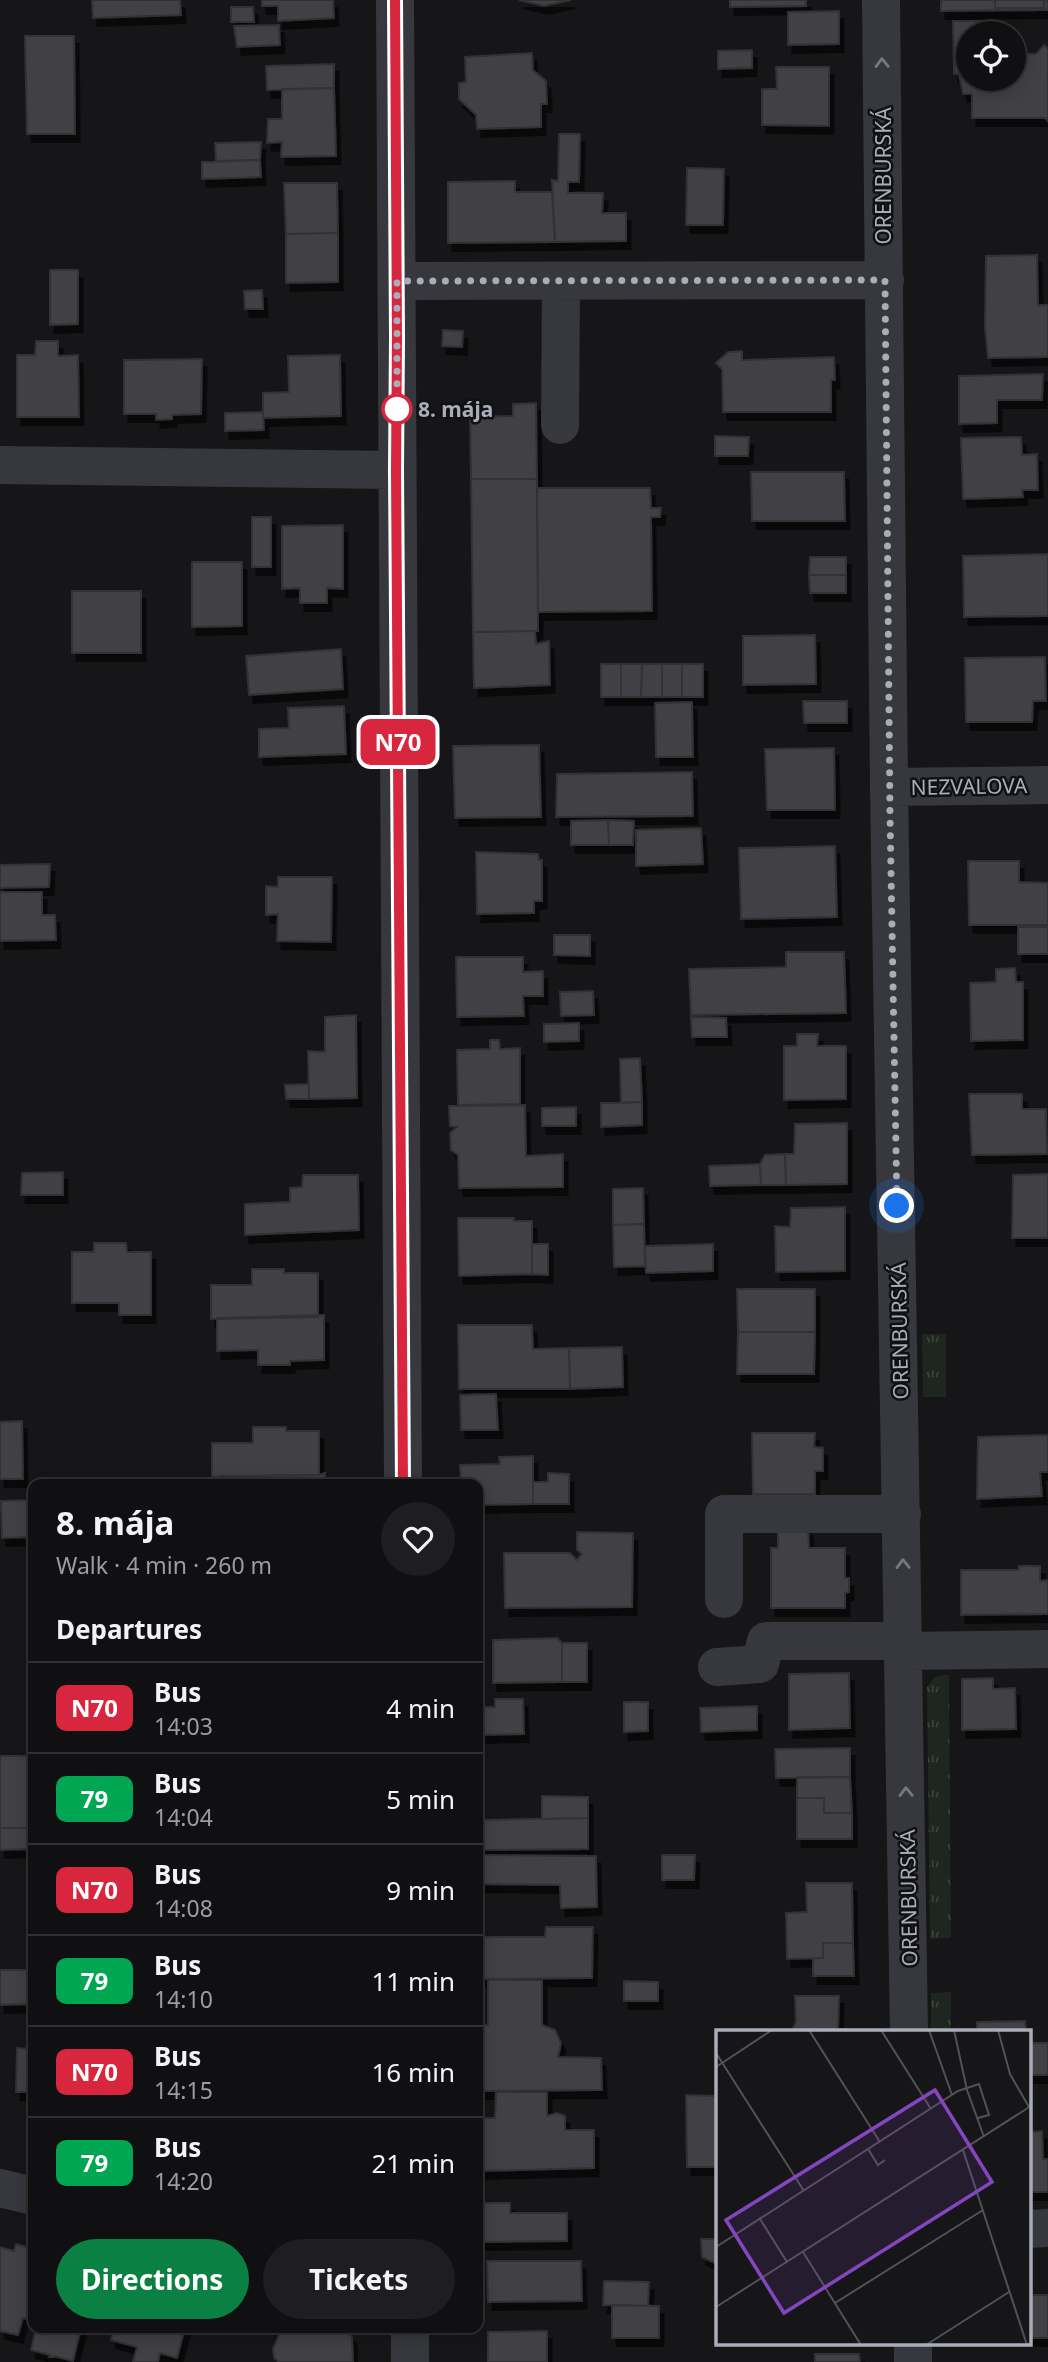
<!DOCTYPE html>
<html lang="en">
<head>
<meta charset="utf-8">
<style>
	body { margin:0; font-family:"Noto Sans",sans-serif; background:#1e1e20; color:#f1f3f6; height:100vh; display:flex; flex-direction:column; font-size:26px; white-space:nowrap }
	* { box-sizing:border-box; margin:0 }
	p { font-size:23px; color:#9c9d9f }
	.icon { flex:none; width:38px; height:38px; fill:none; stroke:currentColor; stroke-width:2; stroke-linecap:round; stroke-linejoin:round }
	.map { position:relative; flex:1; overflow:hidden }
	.sheet { position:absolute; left:28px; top:1479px; width:455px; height:854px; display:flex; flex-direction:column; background:#101012; border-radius:14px; box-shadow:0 4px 18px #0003,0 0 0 2px #303032 }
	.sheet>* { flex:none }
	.badge { padding:0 14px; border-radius:10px; font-size:24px; line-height:46px }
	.controls { position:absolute; left:956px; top:21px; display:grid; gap:14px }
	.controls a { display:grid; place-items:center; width:70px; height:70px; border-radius:50%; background:#101012; box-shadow:0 4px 18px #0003,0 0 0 2px #303032; font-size:35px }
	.you { position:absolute; width:35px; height:35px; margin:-18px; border:5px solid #fff; border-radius:50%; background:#1a73e8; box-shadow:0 0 0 10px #1a73e833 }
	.map>.badge { position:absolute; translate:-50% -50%; box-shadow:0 0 0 4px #fff }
	h2 { padding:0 28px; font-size:26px; line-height:63px }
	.round { display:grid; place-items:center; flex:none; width:74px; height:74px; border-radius:37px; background:#1e1e20 }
	.overview { display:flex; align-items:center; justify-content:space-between; height:119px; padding:0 28px }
	h1 { font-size:33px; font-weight:700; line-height:52px }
	.action { display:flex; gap:14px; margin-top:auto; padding:14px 28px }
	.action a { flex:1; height:80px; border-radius:42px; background:#0b8043; color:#fff; font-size:28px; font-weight:700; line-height:80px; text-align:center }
	.action a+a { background:#1e1e20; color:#f1f3f6 }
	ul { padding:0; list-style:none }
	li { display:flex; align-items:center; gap:21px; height:91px; padding:0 28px; border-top:2px solid #303032 }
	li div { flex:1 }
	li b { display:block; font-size:26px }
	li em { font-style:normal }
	li .badge { min-width:77px; font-weight:700; text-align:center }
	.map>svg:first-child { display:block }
	.grass { fill:url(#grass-tufts) }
	.building { fill:#404145; stroke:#303034; stroke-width:2; filter:url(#shadow) }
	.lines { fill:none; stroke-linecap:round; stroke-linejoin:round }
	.minor { stroke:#37383d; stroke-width:38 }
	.oneway { stroke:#757881 }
	.line-casing { stroke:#fff; stroke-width:16 }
	.line { stroke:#d7263d; stroke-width:10 }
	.walk { stroke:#a8adb8; stroke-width:7; stroke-dasharray:0 12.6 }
	.stop-dot { fill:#fff; stroke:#d7263d; stroke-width:3.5 }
	.labels { text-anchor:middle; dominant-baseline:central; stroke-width:5; stroke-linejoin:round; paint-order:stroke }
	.street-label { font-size:21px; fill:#a8adb8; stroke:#111113 }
	.stop-label { font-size:21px; font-weight:bold; fill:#a8adb8; stroke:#111113; text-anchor:start }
	.inset-road { fill:none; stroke:#505258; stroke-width:2 }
	.view { fill:#8446be; fill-opacity:0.15; stroke:#8446be; stroke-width:3.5 }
	.inset-edge { fill:none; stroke:#a8adb8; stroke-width:3.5 }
</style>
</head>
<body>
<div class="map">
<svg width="1048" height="2362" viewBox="0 0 1048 2362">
	<defs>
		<pattern id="grass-tufts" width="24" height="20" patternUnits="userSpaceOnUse" patternTransform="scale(1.75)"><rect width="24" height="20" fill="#1e261f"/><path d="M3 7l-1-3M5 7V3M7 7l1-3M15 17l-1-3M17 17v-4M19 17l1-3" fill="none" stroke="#3c433d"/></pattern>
		<filter id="shadow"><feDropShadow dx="4.5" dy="8" stdDeviation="0" flood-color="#0009"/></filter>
	</defs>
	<rect width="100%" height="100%" fill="#161618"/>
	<path class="grass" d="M 922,1334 L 946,1334 L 946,1397 L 923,1397 Z
		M 943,1675 L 949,1675 L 951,1938 L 930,1939 L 927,1687 L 935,1677 Z
		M 951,1992 L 951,2031 L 931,2031 L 931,1993 Z"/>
	<path class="building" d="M 92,0 L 180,0 L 181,15 L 93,18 Z
		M 262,0 L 333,0 L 334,18 L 278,21 L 278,6 L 262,6 Z
		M 519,0 L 571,0 L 544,6 Z
		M 730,0 L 806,0 L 806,6 L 730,7 Z
		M 941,0 L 995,0 L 995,8 L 1044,8 L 1044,0 L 1048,0 L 1048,10 L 941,11 Z
		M 995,0 L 1044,0 L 1044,8 L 995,8 Z
		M 231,7 L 253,7 L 254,22 L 231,22 Z
		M 839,11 L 839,44 L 788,45 L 788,12 Z
		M 953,21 L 998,21 L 998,33 L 968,33 L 968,79 L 1013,79 L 1013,54 L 1036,54 L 1044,45 L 1048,49 L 1048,121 L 1045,118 L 972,118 L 972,94 L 963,94 L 959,74 L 954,74 Z
		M 279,25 L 280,45 L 237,47 L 234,26 Z
		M 25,36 L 74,36 L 75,134 L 27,134 Z
		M 752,50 L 752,68 L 718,69 L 718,51 Z
		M 532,53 L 533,70 L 546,81 L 547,104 L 541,104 L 541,127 L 477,129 L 476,115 L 459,99 L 459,83 L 466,82 L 465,57 Z
		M 334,64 L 334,88 L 267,90 L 266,66 Z
		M 776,67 L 829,67 L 829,126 L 762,125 L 762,89 L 777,89 Z
		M 334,88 L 336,156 L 281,157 L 282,142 L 267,143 L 268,119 L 282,119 L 282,89 Z
		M 559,134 L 580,134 L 579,182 L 568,182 L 568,193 L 603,193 L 602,213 L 626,213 L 626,241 L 555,242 L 552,180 L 558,181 Z
		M 261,142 L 260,160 L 216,161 L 215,143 Z
		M 260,160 L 261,177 L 202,179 L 202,162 Z
		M 687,168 L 724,169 L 723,225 L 686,225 Z
		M 515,181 L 515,192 L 552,192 L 555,242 L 448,243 L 448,182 Z
		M 284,183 L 337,183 L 338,233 L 286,234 Z
		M 338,233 L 338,282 L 286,283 L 286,234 Z
		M 1037,255 L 1038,305 L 1048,305 L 1048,357 L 988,358 L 985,327 L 986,256 Z
		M 50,270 L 78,270 L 78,324 L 50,325 Z
		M 262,290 L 263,309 L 245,309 L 244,291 Z
		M 443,330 L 463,331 L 462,347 L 442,346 Z
		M 36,341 L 58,341 L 58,356 L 78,355 L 79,417 L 17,417 L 17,355 L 35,355 Z
		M 742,351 L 742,360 L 834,357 L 835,380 L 831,380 L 831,412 L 723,412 L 722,369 L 716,363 L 728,352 Z
		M 340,355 L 341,416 L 263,418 L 263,393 L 289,392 L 288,356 Z
		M 202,359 L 201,414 L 172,415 L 172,419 L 156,420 L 156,414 L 124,414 L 124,360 Z
		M 1043,374 L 1042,400 L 997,400 L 997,423 L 959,424 L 959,376 Z
		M 536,403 L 537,479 L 471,479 L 470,417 L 513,416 L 513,404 Z
		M 263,412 L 264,430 L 225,431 L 225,413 Z
		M 715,436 L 749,437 L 748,456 L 715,456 Z
		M 1021,437 L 1022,455 L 1037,454 L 1038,490 L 1022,490 L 1023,497 L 963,499 L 961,438 Z
		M 751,472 L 844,472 L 845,521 L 752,521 Z
		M 471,479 L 537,479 L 538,631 L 473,632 Z
		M 537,488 L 650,488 L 651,508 L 661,508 L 660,517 L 651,517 L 652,611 L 538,612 Z
		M 252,517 L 271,517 L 271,567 L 252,567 Z
		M 343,525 L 343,589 L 327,588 L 327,603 L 300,603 L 300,588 L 282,589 L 282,526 Z
		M 1048,554 L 1048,616 L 964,617 L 963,556 Z
		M 810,557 L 846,557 L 846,575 L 809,575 Z
		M 192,562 L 242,562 L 242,626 L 192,627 Z
		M 809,575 L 846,575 L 846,593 L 810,593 Z
		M 72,591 L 141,591 L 141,653 L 72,653 Z
		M 535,631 L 536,644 L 549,641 L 550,685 L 474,688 L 473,632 Z
		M 815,635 L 816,684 L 743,685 L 743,636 Z
		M 341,649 L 343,689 L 249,695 L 246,656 Z
		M 1045,657 L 1046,701 L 1033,701 L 1032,722 L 966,722 L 965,658 Z
		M 601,664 L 621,664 L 621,697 L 601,697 Z
		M 621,664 L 642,664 L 641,697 L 621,697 Z
		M 642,664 L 662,664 L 662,697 L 641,697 Z
		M 662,664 L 682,664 L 682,697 L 662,697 Z
		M 682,664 L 703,664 L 703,697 L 682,697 Z
		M 803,701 L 847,701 L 847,723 L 804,723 Z
		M 692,702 L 693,757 L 656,757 L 655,703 Z
		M 344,706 L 346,754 L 259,757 L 259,729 L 289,728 L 288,708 Z
		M 539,745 L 541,817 L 455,818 L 453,746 Z
		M 834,748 L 835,810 L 767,810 L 765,749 Z
		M 692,772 L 693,816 L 556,817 L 557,774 Z
		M 608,820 L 634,821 L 633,845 L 609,845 Z
		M 608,820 L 609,845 L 571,845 L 571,821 Z
		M 701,828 L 703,864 L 636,866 L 636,830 Z
		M 835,846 L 837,917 L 741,919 L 739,848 Z
		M 476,852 L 538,854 L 539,860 L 542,860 L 542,901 L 534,901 L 534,913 L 477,914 Z
		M 968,861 L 1019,861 L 1019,882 L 1048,883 L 1048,925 L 969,925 Z
		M 50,864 L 49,887 L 0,888 L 0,865 Z
		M 278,877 L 332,877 L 331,942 L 277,941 L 278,914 L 266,915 L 266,886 L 278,887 Z
		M 0,892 L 42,892 L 42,915 L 55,915 L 56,940 L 0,941 Z
		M 1018,927 L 1048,927 L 1048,954 L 1018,954 Z
		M 554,935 L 590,935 L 590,956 L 554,955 Z
		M 786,952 L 844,952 L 846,1013 L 691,1015 L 689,969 L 786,967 Z
		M 456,957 L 523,957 L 523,972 L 543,971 L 543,996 L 523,996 L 524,1016 L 457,1017 Z
		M 1015,968 L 1016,982 L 1023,982 L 1023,1040 L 971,1041 L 970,983 L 996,982 L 996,969 Z
		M 593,991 L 594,1015 L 561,1016 L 560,992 Z
		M 356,1015 L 357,1098 L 309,1099 L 308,1051 L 325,1052 L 325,1017 Z
		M 691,1017 L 726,1018 L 727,1037 L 692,1037 Z
		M 579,1023 L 579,1041 L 544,1042 L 544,1024 Z
		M 797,1034 L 818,1034 L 817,1046 L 846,1046 L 846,1099 L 784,1100 L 784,1046 L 797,1046 Z
		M 490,1040 L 499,1040 L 500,1049 L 520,1048 L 520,1104 L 458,1105 L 457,1050 L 490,1049 Z
		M 640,1058 L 642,1102 L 621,1103 L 620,1059 Z
		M 309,1084 L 309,1099 L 286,1099 L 285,1085 Z
		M 969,1094 L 1022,1094 L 1022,1109 L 1046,1109 L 1047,1154 L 972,1155 Z
		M 642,1102 L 642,1125 L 601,1127 L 601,1103 Z
		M 525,1105 L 526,1156 L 563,1154 L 563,1187 L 459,1188 L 458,1155 L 451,1150 L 450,1133 L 457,1127 L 450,1126 L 449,1106 Z
		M 576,1107 L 576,1126 L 542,1126 L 542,1108 Z
		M 847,1123 L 847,1184 L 786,1185 L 785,1154 L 794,1154 L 795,1124 Z
		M 785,1154 L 786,1185 L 761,1185 L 760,1164 L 765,1155 Z
		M 760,1164 L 761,1185 L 710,1186 L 709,1166 Z
		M 63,1172 L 63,1195 L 21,1195 L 22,1173 Z
		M 1048,1174 L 1048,1238 L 1012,1238 L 1013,1175 Z
		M 303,1175 L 358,1175 L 359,1230 L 245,1235 L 245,1204 L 290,1202 L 290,1188 L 302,1187 Z
		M 643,1188 L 644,1224 L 613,1225 L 613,1189 Z
		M 845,1207 L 845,1271 L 776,1272 L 775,1226 L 790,1227 L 791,1208 Z
		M 458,1218 L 514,1218 L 514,1221 L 532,1221 L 532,1274 L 459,1276 Z
		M 644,1224 L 645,1266 L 614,1267 L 613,1225 Z
		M 94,1243 L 126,1243 L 127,1252 L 151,1252 L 151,1315 L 119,1315 L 119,1303 L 72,1303 L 72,1252 L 94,1252 Z
		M 532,1244 L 548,1244 L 548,1275 L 532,1274 Z
		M 713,1244 L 713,1271 L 646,1273 L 645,1246 Z
		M 252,1269 L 284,1269 L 284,1273 L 318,1273 L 318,1317 L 211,1319 L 211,1285 L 252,1285 Z
		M 737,1289 L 815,1289 L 815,1332 L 738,1332 Z
		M 324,1315 L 324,1360 L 290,1361 L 290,1365 L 258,1365 L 258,1350 L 217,1351 L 217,1318 Z
		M 458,1325 L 532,1325 L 533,1349 L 569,1348 L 570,1389 L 459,1389 Z
		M 738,1332 L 815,1332 L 814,1374 L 737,1374 Z
		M 622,1347 L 623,1387 L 570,1389 L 569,1348 Z
		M 496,1394 L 498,1430 L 461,1430 L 460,1395 Z
		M 22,1421 L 23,1479 L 0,1479 L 0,1422 Z
		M 253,1427 L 286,1427 L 286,1431 L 319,1431 L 319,1475 L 212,1477 L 212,1443 L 253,1443 Z
		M 752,1433 L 815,1433 L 814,1447 L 823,1448 L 823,1471 L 815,1471 L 815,1494 L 753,1494 Z
		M 1048,1435 L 1048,1472 L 1040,1472 L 1042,1496 L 977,1499 L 978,1437 Z
		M 533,1456 L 533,1504 L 478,1505 L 478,1484 L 461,1484 L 460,1465 L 500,1464 L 499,1457 Z
		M 325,1473 L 325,1484 L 219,1484 L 219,1476 L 319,1475 Z
		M 548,1473 L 569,1474 L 569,1504 L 533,1504 L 533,1482 L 548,1482 Z
		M 33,1500 L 33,1537 L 2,1538 L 1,1501 Z
		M 778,1528 L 808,1528 L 809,1548 L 845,1548 L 845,1578 L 849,1578 L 849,1592 L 845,1593 L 845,1608 L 771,1608 L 771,1548 L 778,1548 Z
		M 577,1532 L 633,1533 L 632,1607 L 505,1608 L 504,1553 L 570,1553 L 577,1560 L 582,1554 L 577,1550 Z
		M 1019,1566 L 1040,1566 L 1040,1581 L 1048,1580 L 1048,1614 L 961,1615 L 961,1570 L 1019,1570 Z
		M 557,1638 L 562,1643 L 562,1682 L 493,1683 L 493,1640 Z
		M 562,1643 L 587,1643 L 587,1682 L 562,1682 Z
		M 849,1673 L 850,1728 L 789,1730 L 789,1674 Z
		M 993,1678 L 993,1689 L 1015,1688 L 1016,1729 L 962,1730 L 962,1679 Z
		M 495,1699 L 523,1699 L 524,1734 L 478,1735 L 478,1707 L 495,1707 Z
		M 624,1702 L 648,1702 L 648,1731 L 624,1732 Z
		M 757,1706 L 757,1730 L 701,1732 L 700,1708 Z
		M 850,1748 L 850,1777 L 776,1778 L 775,1749 Z
		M 0,1756 L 33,1756 L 33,1796 L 30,1797 L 30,1828 L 0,1828 Z
		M 797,1777 L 850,1777 L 852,1813 L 824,1813 L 824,1798 L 797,1798 Z
		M 542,1796 L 588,1797 L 588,1818 L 542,1819 Z
		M 797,1798 L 824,1798 L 824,1813 L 852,1813 L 852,1839 L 797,1839 Z
		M 588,1818 L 588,1849 L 478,1850 L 478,1820 Z
		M 0,1828 L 33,1828 L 33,1849 L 0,1850 Z
		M 478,1855 L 596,1856 L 597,1907 L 561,1908 L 560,1885 L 478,1884 Z
		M 662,1855 L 695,1855 L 694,1880 L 662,1880 Z
		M 806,1883 L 852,1883 L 853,1943 L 823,1943 L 823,1958 L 787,1959 L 786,1913 L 807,1912 Z
		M 546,1927 L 593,1927 L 592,1978 L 478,1979 L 478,1937 L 545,1937 Z
		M 823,1943 L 853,1943 L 854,1976 L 813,1976 L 813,1958 L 823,1958 Z
		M 0,1970 L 33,1970 L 33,2004 L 0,2005 Z
		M 488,1980 L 542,1980 L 542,2025 L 555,2030 L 561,2043 L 558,2057 L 601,2058 L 602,2090 L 478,2091 L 478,2025 L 488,2025 Z
		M 624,1981 L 658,1982 L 658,2001 L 624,2001 Z
		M 795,1996 L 839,1996 L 838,2029 L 846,2029 L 846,2031 L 751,2031 L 792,2030 L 796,2022 Z
		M 1025,2021 L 1026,2031 L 977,2031 L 977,2022 Z
		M 1029,2043 L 1048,2043 L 1048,2075 L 1029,2075 Z
		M 17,2048 L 33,2049 L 33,2124 L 28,2124 L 29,2092 L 16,2092 Z
		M 496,2092 L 547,2092 L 547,2116 L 557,2113 L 565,2116 L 565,2130 L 594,2130 L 594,2168 L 478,2171 L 478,2118 L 495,2118 Z
		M 686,2095 L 717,2096 L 717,2167 L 687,2167 Z
		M 1042,2131 L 1043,2159 L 1048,2159 L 1048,2192 L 1029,2192 L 1029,2132 Z
		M 478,2203 L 510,2203 L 510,2213 L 567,2213 L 567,2241 L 478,2242 Z
		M 701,2239 L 717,2239 L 717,2264 L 702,2257 Z
		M 16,2244 L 33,2249 L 33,2291 L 26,2319 L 23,2318 L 18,2335 L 0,2331 L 0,2247 L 14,2251 Z
		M 487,2261 L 581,2261 L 582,2301 L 488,2302 Z
		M 604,2281 L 649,2282 L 648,2306 L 603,2305 Z
		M 1029,2295 L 1048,2295 L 1048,2338 L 1029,2338 Z
		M 612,2305 L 659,2306 L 659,2338 L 612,2338 Z
		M 36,2328 L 81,2328 L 73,2361 L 54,2356 L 54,2357 L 49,2357 L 50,2355 L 31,2350 Z
		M 114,2328 L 185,2328 L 177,2358 L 160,2353 L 158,2362 L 133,2362 L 137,2347 L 111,2340 Z
		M 282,2328 L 334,2328 L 347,2331 L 352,2337 L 353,2362 L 279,2362 L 274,2358 L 273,2349 Z
		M 547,2331 L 547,2362 L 488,2362 L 488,2332 Z
		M 815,2354 L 859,2354 L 860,2362 L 815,2362 Z"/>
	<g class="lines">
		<path class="minor" d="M 395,0 L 403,1484
			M 881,0 L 889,787 L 909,2031
			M 397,281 L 885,280
			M 560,425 L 561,282
			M 0,465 L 396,470
			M 889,787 L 1048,785
			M 724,1599 L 724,1514 L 902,1514
			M 905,1651 L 1048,1649
			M 717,1667 L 760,1664 L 766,1641 L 905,1641
			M 0,2188 L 33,2196
			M 1029,2229 L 1048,2228
			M 410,2328 L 410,2362
			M 913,2343 L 913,2362"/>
	</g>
	<defs><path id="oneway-chevron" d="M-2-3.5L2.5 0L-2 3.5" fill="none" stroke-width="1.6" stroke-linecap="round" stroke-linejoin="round" transform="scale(1.75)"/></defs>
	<g class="oneway">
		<use href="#oneway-chevron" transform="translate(882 63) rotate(-91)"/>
		<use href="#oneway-chevron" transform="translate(903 1564) rotate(-91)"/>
		<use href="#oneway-chevron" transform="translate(906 1792) rotate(-91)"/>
	</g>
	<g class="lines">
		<defs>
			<path id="line" d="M 395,0 L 397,338 L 396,470 L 403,1484"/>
		</defs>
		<use href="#line" class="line-casing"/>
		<use href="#line" class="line"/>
		<path class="walk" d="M 397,409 L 397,281 L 885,280 L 890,815 L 897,1206"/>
	</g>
	<circle class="stop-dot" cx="397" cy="409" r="14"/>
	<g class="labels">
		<g class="street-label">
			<text transform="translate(883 176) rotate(-90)">ORENBURSKÁ</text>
			<text transform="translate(969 786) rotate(-1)">NEZVALOVA</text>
			<text transform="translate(899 1331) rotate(-91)">ORENBURSKÁ</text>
			<text transform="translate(908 1898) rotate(-91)">ORENBURSKÁ</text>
		</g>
		<g class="stop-label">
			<text x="418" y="409">8. mája</text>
		</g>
	</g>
	<g transform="translate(716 2030)">
		<rect width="315" height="315" fill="#161618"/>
		<path class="inset-road" d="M 93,0 L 164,112M 165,0 L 215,79M 213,0 L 236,65M 238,0 L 251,60M 282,0 L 294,44 L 313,77M 0,23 L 88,161M 0,37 L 56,0M 251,60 L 268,107M 152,119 L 162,135 L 169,130M 247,120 L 311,315M 44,189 L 71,232M 0,217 L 242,61 L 263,54 L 273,85 L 262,88M 87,222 L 145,315M 119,273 L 267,180M 0,277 L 315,76M 210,315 L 293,262"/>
		<path class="view" d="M 219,60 L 276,152 L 68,283 L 10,190 Z"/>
		<rect width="315" height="315" class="inset-edge"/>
	</g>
</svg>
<div class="controls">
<a><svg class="icon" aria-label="locate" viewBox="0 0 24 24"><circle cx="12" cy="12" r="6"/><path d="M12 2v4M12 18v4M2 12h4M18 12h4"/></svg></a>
</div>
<div class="you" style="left:897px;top:1206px"></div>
<b class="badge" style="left:398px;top:742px;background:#d7263d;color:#fff">N70</b>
<section class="sheet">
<div class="overview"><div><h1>8. mája</h1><p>Walk · 4 min · 260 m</p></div><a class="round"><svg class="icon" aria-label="heart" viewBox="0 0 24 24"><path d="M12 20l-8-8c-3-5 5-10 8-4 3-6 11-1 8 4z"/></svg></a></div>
<h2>Departures</h2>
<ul>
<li><span class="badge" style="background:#d7263d;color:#fff">N70</span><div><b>Bus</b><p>14:03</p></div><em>4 min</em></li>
<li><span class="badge" style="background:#00a651;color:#fff">79</span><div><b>Bus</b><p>14:04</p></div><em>5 min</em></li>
<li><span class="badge" style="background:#d7263d;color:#fff">N70</span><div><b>Bus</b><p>14:08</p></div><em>9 min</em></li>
<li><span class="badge" style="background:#00a651;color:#fff">79</span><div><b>Bus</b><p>14:10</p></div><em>11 min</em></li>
<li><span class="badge" style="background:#d7263d;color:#fff">N70</span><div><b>Bus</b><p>14:15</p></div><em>16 min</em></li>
<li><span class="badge" style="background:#00a651;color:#fff">79</span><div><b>Bus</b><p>14:20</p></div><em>21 min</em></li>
</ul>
<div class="action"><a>Directions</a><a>Tickets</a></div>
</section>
</div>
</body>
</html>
